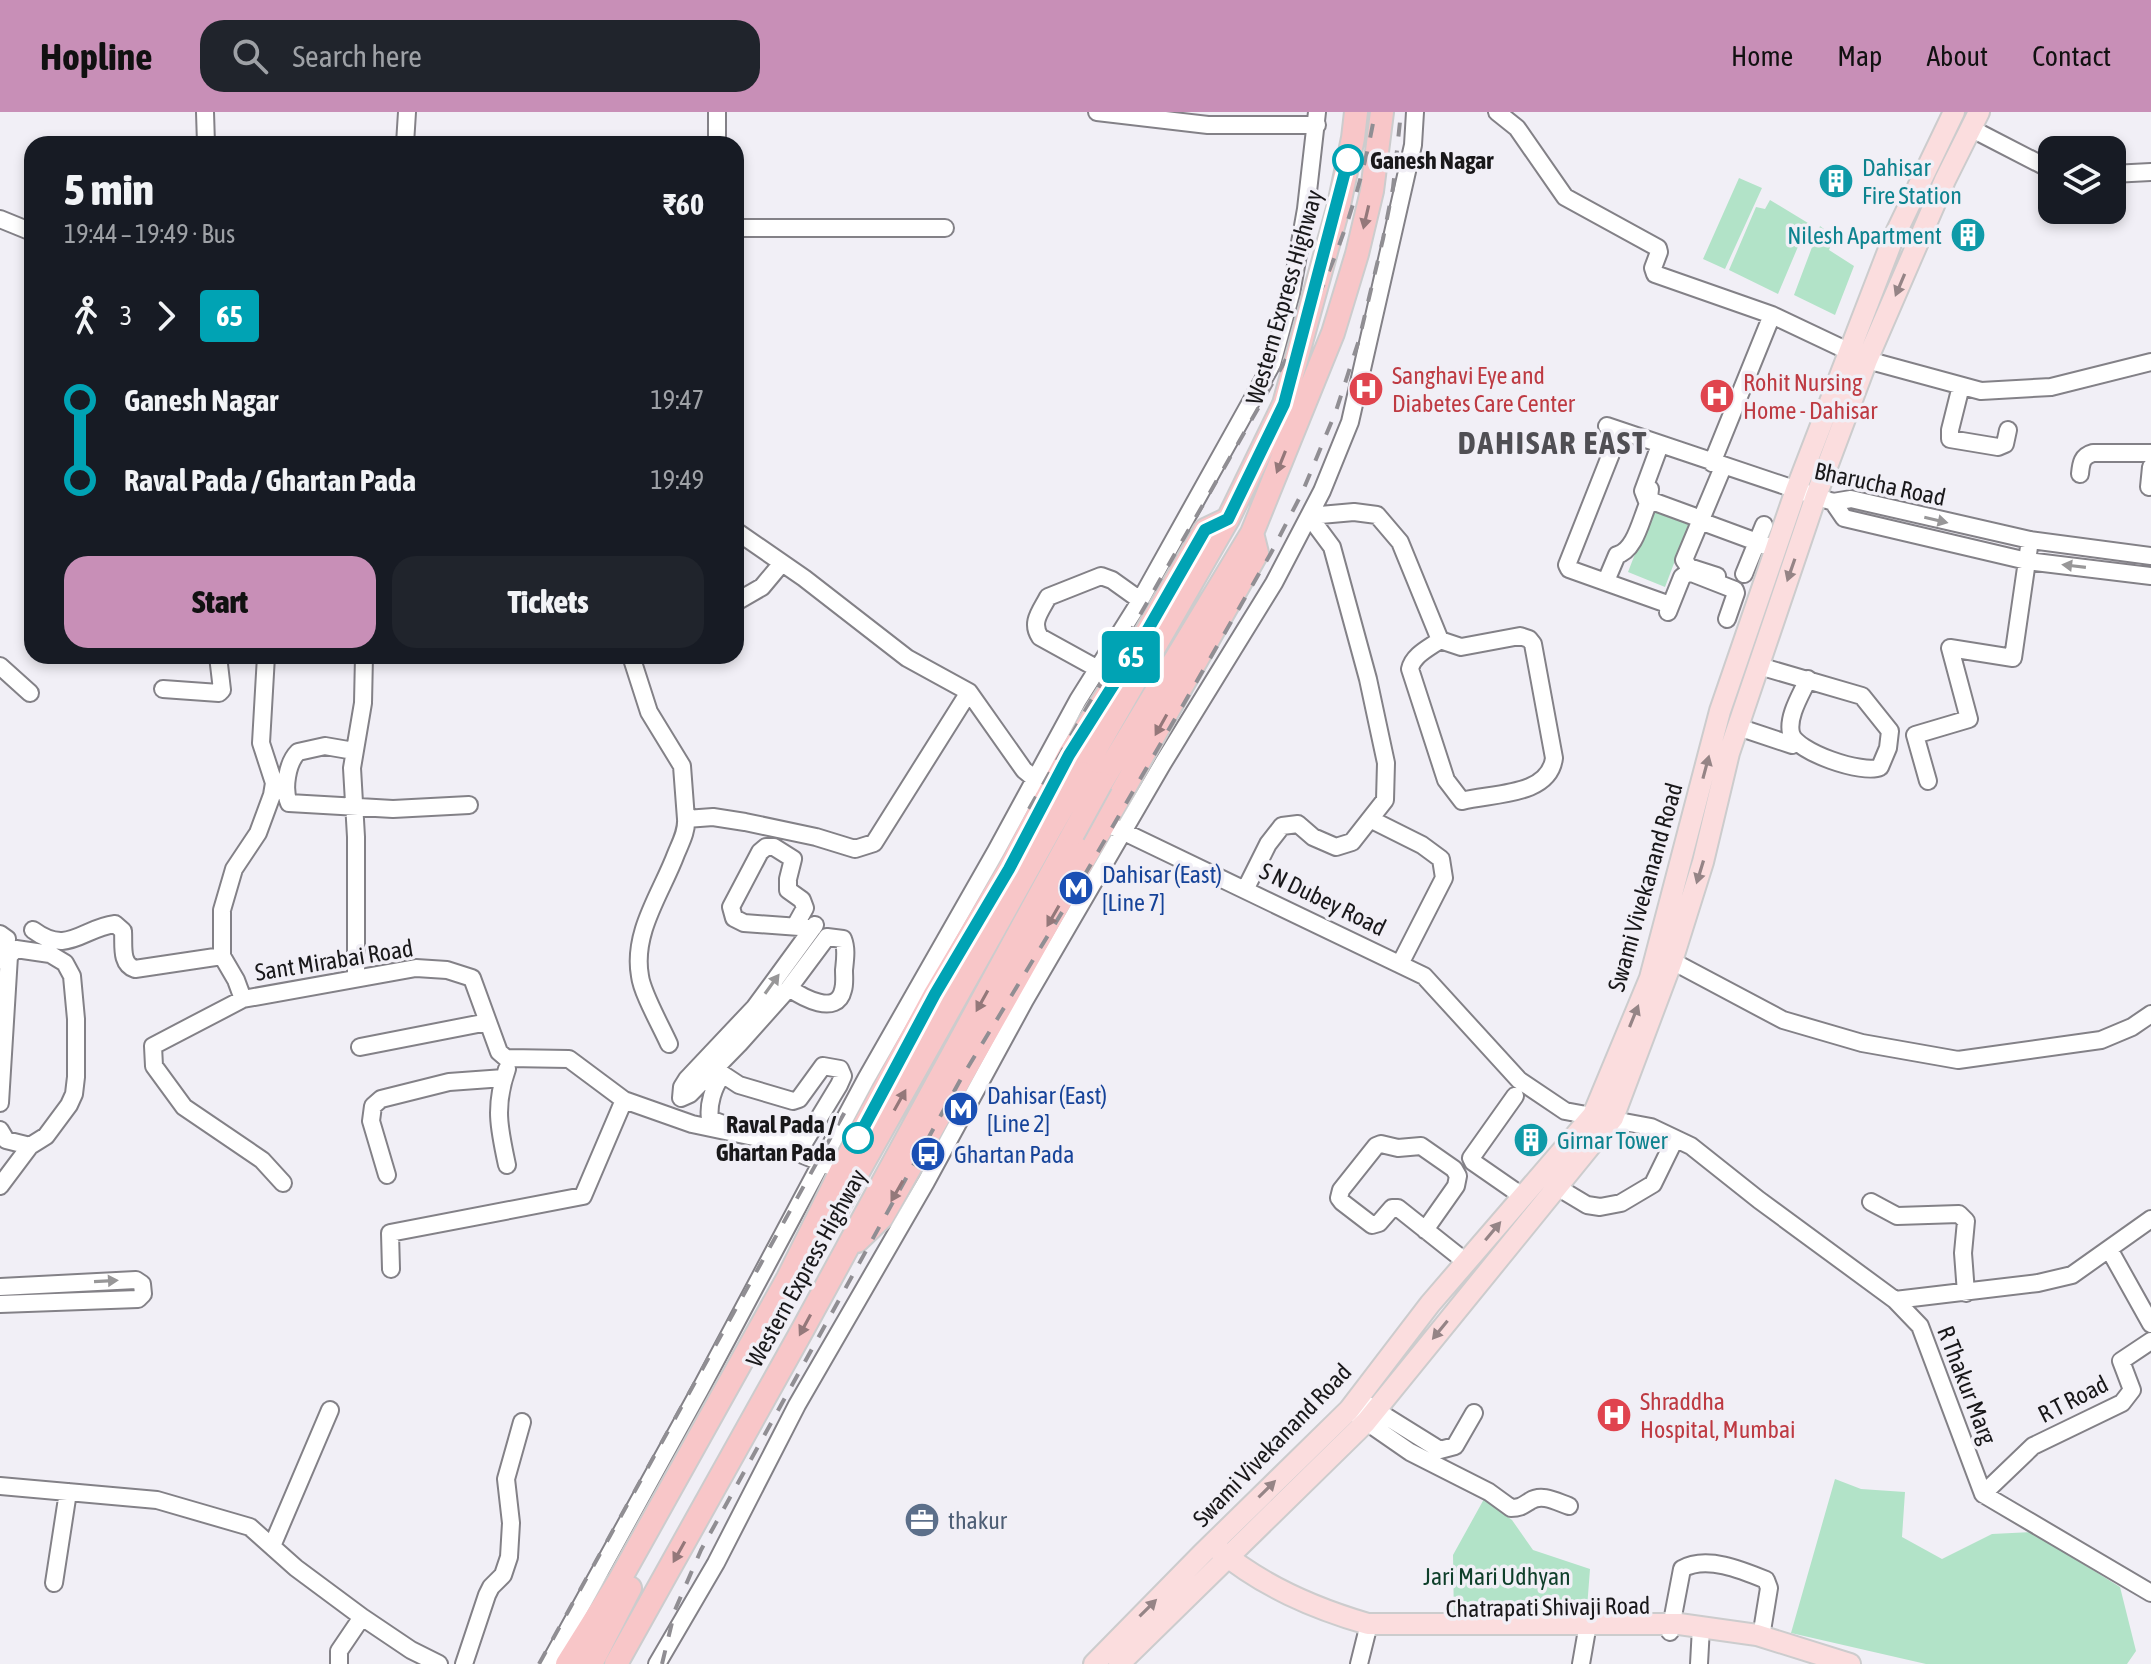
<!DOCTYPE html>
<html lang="en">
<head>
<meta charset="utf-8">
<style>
	body { margin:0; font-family:"Asap Condensed",sans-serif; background:#20242c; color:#f1f3f6; height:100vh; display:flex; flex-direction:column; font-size:30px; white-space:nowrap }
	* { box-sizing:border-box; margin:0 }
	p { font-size:26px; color:#9ea1a6 }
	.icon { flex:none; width:44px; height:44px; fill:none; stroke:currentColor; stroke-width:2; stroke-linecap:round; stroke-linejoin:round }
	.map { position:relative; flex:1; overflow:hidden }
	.sheet { position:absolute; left:24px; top:24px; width:720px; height:528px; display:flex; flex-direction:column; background:#171b24; border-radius:24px; box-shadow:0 4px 12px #0003 }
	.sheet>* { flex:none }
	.badge { padding:0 16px; border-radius:6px; font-size:28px; line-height:52px }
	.controls { position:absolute; left:2038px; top:24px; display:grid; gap:16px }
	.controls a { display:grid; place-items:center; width:88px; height:88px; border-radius:16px; background:#171b24; box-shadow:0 4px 12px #0003; font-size:40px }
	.map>.badge { position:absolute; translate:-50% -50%; box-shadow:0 0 0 4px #fff }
	.legs { display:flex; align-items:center; gap:12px; height:88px; padding:0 40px; font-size:26px }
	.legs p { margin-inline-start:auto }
	.head { display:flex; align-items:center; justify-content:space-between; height:136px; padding:0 40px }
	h1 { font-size:44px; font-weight:800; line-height:60px }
	.cta { display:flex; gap:16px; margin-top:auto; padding:16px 40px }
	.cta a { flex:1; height:92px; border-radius:24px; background:#c88fb7; color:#111; font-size:32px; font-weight:800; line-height:92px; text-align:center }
	.cta a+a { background:#20242c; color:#f1f3f6 }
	ul { padding:0 40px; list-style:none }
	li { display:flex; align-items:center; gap:28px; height:80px; font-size:30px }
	li i { display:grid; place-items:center; width:12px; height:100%; margin:0 10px; background:currentColor }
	li i::after { content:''; width:20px; height:20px; margin:-10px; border:6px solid; border-radius:50%; background:#171b24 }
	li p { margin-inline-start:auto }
	li:first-child i { background:linear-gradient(#0000 50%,currentColor 0) }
	li:last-child i { background:linear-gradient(currentColor 50%,#0000 0) }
	header { display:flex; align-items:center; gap:48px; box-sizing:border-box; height:112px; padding:0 40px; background:#c88fb7; color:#111 }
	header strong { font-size:38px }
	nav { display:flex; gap:44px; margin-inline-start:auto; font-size:28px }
	.search { width:560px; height:72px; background:#20242c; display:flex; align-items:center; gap:20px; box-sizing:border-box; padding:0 28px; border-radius:24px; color:#9ea1a6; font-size:30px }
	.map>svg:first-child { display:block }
	.green { fill:#b2e3c8 }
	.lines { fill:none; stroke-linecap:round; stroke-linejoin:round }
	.minor-casing { stroke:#838187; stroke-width:20 }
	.major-casing { stroke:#cccccd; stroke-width:24 }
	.highway-casing { stroke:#cccccd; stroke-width:26 }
	.minor { stroke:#fff; stroke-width:16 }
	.major { stroke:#fbddde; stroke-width:20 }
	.highway { stroke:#f8c6c8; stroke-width:22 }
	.rail { stroke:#908e93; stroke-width:4; stroke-dasharray:14 14; stroke-linecap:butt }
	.highway-bridge-casing { stroke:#cccccd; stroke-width:26; stroke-linecap:butt }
	.highway-bridge { stroke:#f8c6c8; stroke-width:22 }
	.oneway { fill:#94787a }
	.oneway2 { fill:#958486 }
	.oneway3 { fill:#989798 }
	.line-1-casing { stroke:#fff; stroke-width:18 }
	.line-1 { stroke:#00a3b4; stroke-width:12 }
	.stop-1-dot { fill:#fff; stroke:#00a3b4; stroke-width:4 }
	.labels { text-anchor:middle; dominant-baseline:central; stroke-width:7; stroke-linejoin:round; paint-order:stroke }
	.stop-label { font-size:24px; font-weight:bold; fill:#19181a; stroke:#f1eff6; text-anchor:start }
	.culture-label { font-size:24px; fill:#0d838f; stroke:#f1eff6; text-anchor:start }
	.street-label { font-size:24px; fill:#19181a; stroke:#f1eff6 }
	.health-label { font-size:24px; fill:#be3a42; stroke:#f1eff6; text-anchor:start }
	.transit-label { font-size:24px; fill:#164399; stroke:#f1eff6; text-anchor:start }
	.service-label { font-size:24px; fill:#4e5e75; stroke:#f1eff6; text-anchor:start }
	.park-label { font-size:24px; fill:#0e3f2a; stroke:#f1eff6 }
	.district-label { font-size:32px; font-weight:bold; letter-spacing:2px; fill:#504f54; stroke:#f1eff6 }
</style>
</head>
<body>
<header>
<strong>Hopline</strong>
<div class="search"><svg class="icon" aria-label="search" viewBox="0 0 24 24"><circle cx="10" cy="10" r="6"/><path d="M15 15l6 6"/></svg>Search here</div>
<nav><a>Home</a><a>Map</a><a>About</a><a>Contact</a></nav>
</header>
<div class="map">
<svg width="2151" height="1552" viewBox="0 0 2151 1552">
	<rect width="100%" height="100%" fill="#f1eff6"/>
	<path class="green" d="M 1739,66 L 1762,76 L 1725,157 L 1703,147 Z
		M 1770,88 L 1808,111 L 1778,182 L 1729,158 L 1756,95 L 1765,97 Z
		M 1820,114 L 1834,125 L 1829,138 L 1854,154 L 1835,203 L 1794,183 Z
		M 1652,398 L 1689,412 L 1665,475 L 1628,460 Z
		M 1835,1367 L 1861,1377 L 1905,1380 L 1902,1425 L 1942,1447 L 1992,1422 L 2032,1420 L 2120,1475 L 2136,1539 L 2127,1552 L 1926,1552 L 1791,1521 Z
		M 1484,1387 L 1512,1408 L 1533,1438 L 1590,1457 L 1586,1509 L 1454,1512 L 1453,1443 Z"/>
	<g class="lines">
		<defs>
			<path id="minor" d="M 205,0 L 206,32
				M 1097,0 L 1208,13 L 1317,13
				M 1497,0 L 1517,16 L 1565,85 L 1658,136 L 1659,140 L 1653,156 L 1655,162 L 1772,203 L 1867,248 L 1981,279 L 2051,275 L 2151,250
				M 1972,17 L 2042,53 L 2052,55
				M 405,32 L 407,0
				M 717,32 L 717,0
				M 2112,62 L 2151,60
				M 0,107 L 32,120
				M 736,116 L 945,116
				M 1961,274 L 1950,318 L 1950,327 L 1998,335 L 2005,332 L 2008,318
				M 1607,314 L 1833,390 L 1851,387 L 2030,428 L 2151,444
				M 1620,319 L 1567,453 L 1569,457 L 1670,493
				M 1712,351 L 1772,203
				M 2080,362 C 2081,351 2082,344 2093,341 L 2151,341
				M 2149,375 L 2151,355
				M 1650,377 L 1649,386 L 1652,389 L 1693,404
				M 1833,390 L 1844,406 L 2027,449 L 2151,464
				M 1309,404 L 1354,400 L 1377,403 L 1400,430 L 1440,528 L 1461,535 L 1520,524 L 1529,527 L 1533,532 L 1554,646 C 1549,685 1491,681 1462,689 L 1446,668 L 1410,557 C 1413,543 1429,536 1440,528
				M 1700,409 L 1776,437
				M 736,419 L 804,466 L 907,546 L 969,580 L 1024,658 L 1057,685
				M 1744,462 L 1764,413
				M 1717,464 L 1689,455 L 1684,448 L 1723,355
				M 1606,469 L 1617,443 C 1635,439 1641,407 1648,392 L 1643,379 L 1660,333
				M 736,490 L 762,475 L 782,451
				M 1668,500 L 1682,465 L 1689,460 L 1735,478 L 1736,481 L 1727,507
				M 631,544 L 649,600 L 682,654 L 686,707 L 713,705 L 745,710 L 816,725 L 855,737 L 874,731 L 969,580
				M 0,554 L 30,581
				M 1759,554 L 1862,584 L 1890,619 L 1888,636 L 1880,655 C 1864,663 1795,640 1791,621 C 1787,604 1802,581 1808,567
				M 1098,557 L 1040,525 C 1030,510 1041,499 1048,485 L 1101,464 L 1112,468 L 1140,488
				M 163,577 L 219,581 L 222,578 L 218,544
				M 1738,615 L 1792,633
				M 354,639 L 325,634 L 298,640 C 287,651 283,677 289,691 L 393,697 L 469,693
				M 1928,669 L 1915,623 L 1969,607 L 1950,536 L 2013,546 L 2030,428
				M 1095,706 L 1424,864 L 1519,968 L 1565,999 L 1651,1015 L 1691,1034 L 1759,1088 L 1895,1188 L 1920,1214 L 1983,1382 L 2151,1481
				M 1370,707 L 1422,733 L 1441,747 L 1444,766 L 1400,852
				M 1246,776 L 1268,732 L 1282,714 L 1298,712 L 1313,725 L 1336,735 L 1352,730 L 1385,688 L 1386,651 L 1368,567 L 1332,435 L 1309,404
				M 795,814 L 805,796 L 802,788 L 788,778 L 788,767 L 793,747 L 774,735 L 766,735 L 760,740 L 731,795 L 734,806 L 744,811 L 813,816
				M 33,818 C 68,844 82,816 115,812 L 123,819 C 124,833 120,852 135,857 L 222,844
				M 0,822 L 7,827 L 5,850
				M 1672,849 L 1783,908 L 1862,931 L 1958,948 L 2101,928 L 2132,915 L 2151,902
				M 356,865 L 356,725 L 352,656 L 363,591 L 364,544
				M 789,876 C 802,885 837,905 843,878 C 845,872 844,865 844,858 C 845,848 847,837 843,827 L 827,825 L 789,876 L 739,932 L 690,982 L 681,986 L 682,975 L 687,967 L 755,895 L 815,813
				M 243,887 L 236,868 L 222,844 L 222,798 L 234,757 L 258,721 L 272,683 L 274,671 L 261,631 L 266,544
				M 669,932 C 661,914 642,881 640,864 C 632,820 662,780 676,742 C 681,730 687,719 686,707
				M 360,935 L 488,910
				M 704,950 L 739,973 L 793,989 L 799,987 L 823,954 L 840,957 L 843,964 L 839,973 L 805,1029 L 776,1023
				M 722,964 C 713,975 708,993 710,1007 L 726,1013
				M 1515,984 L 1471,1046 L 1473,1050 L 1522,1084
				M 0,991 L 9,844 L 16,837 L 50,842 L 65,851 L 72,864 L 76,907 L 76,965 L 74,982 L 69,993 L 46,1024 L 30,1034 L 0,1074
				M 0,1018 L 6,1028 L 30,1034
				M 507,1053 C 499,1016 494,994 507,957
				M 387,1063 L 371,1009 L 373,994 L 381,987 L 449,970 L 504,966
				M 283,1071 L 262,1048 L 184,995 L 154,954 L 153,934 L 243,887 L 416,856 L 447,858 L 472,866 L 499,940 L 506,946 L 569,947 L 624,988 L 692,1012 L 763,1027 L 833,1055
				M 1557,1075 L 1587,1093 L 1600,1095 L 1621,1091 L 1653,1072 L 1675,1027
				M 1871,1090 L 1897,1104 L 1959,1102 L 1966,1109 L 1963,1141 L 1966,1181
				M 1425,1118 L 1456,1074 L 1458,1064 L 1454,1057 L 1421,1034 L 1398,1036 L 1381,1032 L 1376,1034 L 1341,1078 L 1339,1086 L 1342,1090 L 1372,1113 L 1379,1111 L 1392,1096 L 1398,1096 L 1466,1150
				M 2109,1137 L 2151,1212
				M 391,1157 L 390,1121 L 583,1084 L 624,988
				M 0,1175 L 136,1168 L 142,1172 L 143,1182 L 138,1187 L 0,1192
				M 1895,1188 L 2038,1171 L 2072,1163 L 2151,1107
				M 1358,1287 L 1440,1338 L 1455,1334 L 1474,1301
				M 1358,1304 L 1410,1340 L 1489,1380 L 1511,1396 C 1520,1396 1522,1394 1530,1389 C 1542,1381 1557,1390 1569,1394
				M 0,1374 L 157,1388 L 250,1415 L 296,1456 L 362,1505 L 411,1538 L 439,1552
				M 1983,1382 L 2033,1334 L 2122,1291 L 2132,1278 L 2121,1249 L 2151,1229
				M 272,1434 L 330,1298
				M 54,1471 L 68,1380
				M 1670,1520 L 1682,1457 C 1706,1443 1742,1458 1766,1468 L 1769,1476 L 1761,1525
				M 339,1552 L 339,1539 L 362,1505
				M 464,1552 L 487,1483 L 491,1475 L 503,1463 L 509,1445 L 511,1411 L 506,1367 L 522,1310
				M 549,1552 L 700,1278 L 866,967 L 996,739 L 1078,588 L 1137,494 L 1272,252 L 1291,182 L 1306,97 L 1317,0
				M 657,1552 L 716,1451 L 797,1293 L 926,1070 L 1025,888 L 1163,651 L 1274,471 L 1322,379 L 1350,310 L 1413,33 L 1415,0
				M 1359,1552 L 1369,1512
				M 1581,1552 L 1588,1512
				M 1699,1552 L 1701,1515"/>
			<path id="major" d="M 1218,1437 C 1262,1474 1313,1496 1368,1512 L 1679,1512 L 1757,1523 L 1850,1552
				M 1094,1552 L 1203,1441 L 1349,1298 L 1430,1192 L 1593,1003 L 1650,866 L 1720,599 L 1796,378 L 1892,129 L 1954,0
				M 1119,1552 L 1366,1310 L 1613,1006 L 1672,849 L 1703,750 L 1729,641 L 1816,384 L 1867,248 L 1945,68 L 1979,0"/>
			<path id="highway" d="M 1082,661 L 1228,407 L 1284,292 L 1339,93 L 1353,26 L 1356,0
				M 1101,671 L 1252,421 L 1333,221 L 1357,142 L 1372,79 L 1382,0
				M 829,1112 L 1053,712
				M 857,1129 L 882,1105 L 1253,448 L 1257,441 L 1252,421
				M 567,1552 L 619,1469 L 788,1166 L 856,1029 L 935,882 L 1009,757 L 1069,643 L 1143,526 L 1205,418 L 1228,407
				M 591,1552 L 630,1476
				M 616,1552 L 803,1217 L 1073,722"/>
		</defs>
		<use href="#minor" class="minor-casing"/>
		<use href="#major" class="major-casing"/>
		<use href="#highway" class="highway-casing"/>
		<use href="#minor" class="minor"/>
		<use href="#major" class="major"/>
		<use href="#highway" class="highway"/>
		<path class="rail" d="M 1029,697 L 1300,223 C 1335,153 1362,78 1375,0
			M 539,1552 L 847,996
			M 662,1552 L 675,1498 L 701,1438 L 962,965 L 1084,764 L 1271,441 L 1302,381 L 1336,299 L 1359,228 L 1383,127 L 1393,76 L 1401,0"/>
		<defs>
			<path id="highway-bridge" d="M 1053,712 L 1082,661
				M 1073,722 L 1101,671"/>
		</defs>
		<use href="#highway-bridge" class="highway-bridge-casing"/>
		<use href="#highway-bridge" class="highway-bridge"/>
	</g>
	<defs><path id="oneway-solid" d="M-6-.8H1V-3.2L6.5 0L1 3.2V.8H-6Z" transform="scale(2)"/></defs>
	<g class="oneway">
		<use href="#oneway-solid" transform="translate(1366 105) rotate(103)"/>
		<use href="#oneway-solid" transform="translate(1281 350) rotate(112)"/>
		<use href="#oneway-solid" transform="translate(1161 613) rotate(119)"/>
		<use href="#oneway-solid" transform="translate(1053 804) rotate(120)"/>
		<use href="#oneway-solid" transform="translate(982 889) rotate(119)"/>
		<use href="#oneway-solid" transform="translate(900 988) rotate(-61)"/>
		<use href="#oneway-solid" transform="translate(897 1079) rotate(120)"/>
		<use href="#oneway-solid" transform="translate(805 1213) rotate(118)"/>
		<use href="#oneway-solid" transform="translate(679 1440) rotate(119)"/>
	</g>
	<g class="oneway2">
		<use href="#oneway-solid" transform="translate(1900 173) rotate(113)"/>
		<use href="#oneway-solid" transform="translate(1791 458) rotate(109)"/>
		<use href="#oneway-solid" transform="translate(1706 655) rotate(-75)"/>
		<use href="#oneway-solid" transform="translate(1700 760) rotate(107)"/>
		<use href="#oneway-solid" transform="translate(1634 904) rotate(-68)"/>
		<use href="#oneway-solid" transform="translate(1493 1119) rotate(-50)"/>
		<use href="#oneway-solid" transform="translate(1440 1218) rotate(129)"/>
		<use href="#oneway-solid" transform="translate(1267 1377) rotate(-45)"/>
		<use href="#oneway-solid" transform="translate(1148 1496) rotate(-45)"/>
	</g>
	<g class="oneway3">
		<use href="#oneway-solid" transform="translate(1936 408) rotate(13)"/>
		<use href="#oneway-solid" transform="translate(2074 454) rotate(-173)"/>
		<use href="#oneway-solid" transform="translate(772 872) rotate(-54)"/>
		<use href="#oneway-solid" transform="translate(106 1169) rotate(-3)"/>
	</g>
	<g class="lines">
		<defs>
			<path id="line-1" d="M 858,1026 L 935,882 L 1009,757 L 1069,643 L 1143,526 L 1205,418 L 1228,407 L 1284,292 L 1348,48"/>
		</defs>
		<use href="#line-1" class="line-1-casing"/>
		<use href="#line-1" class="line-1"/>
	</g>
	<defs>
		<symbol id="building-disc" viewBox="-11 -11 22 22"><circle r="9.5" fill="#0f9aa8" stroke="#f1eff6"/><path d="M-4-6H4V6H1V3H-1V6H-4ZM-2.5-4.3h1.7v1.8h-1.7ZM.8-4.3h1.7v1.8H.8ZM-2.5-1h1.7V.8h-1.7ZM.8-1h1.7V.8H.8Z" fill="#fff"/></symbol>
		<symbol id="hospital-disc" viewBox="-11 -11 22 22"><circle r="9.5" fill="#e0444e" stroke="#f1eff6"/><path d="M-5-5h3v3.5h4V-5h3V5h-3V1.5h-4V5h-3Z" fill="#fff"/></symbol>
		<symbol id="metro-disc" viewBox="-11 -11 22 22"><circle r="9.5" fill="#1a4fb4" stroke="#f1eff6"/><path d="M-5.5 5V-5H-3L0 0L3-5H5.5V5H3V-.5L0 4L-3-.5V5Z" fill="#fff"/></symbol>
		<symbol id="bus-disc" viewBox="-11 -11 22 22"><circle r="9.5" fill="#1a4fb4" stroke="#f1eff6"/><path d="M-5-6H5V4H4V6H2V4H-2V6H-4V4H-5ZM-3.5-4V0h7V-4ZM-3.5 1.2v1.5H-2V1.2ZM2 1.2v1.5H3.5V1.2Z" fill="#fff"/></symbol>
		<symbol id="office-disc" viewBox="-11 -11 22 22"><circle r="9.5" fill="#5c6f8a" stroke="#f1eff6"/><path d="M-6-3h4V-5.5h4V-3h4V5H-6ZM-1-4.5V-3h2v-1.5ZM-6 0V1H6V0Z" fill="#fff"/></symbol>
	</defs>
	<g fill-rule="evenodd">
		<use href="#building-disc" x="1816" y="49" width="40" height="40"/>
		<use href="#building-disc" x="1948" y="103" width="40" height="40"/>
		<use href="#hospital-disc" x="1346" y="257" width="40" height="40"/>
		<use href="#hospital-disc" x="1697" y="264" width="40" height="40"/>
		<use href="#metro-disc" x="1056" y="756" width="40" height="40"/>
		<use href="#metro-disc" x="941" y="977" width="40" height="40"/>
		<use href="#building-disc" x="1511" y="1008" width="40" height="40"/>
		<use href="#bus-disc" x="908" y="1022" width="40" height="40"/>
		<use href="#hospital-disc" x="1594" y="1283" width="40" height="40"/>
		<use href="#office-disc" x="902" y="1388" width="40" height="40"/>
	</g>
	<g class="stop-1-dot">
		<circle cx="1348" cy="48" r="14"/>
		<circle cx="858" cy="1026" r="14"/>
	</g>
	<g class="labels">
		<g class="stop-label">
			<text x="1370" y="48">Ganesh Nagar</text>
			<text x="836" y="1012" text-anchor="end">Raval Pada /<tspan x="836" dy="28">Ghartan Pada</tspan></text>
		</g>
		<g class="culture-label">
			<text x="1862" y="55">Dahisar<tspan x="1862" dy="28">Fire Station</tspan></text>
			<text x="1942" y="123" text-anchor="end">Nilesh Apartment</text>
			<text x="1557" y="1028">Girnar Tower</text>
		</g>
		<g class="street-label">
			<text transform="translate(1284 185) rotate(-74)">Western Express Highway</text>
			<text transform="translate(1880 372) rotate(12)">Bharucha Road</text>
			<text transform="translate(1645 775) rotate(-74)">Swami Vivekanand Road</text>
			<text transform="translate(1323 787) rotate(26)">S N Dubey Road</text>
			<text transform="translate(334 848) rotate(-9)">Sant Mirabai Road</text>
			<text transform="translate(806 1156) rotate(-61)">Western Express Highway</text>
			<text transform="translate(1967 1273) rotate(69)">R Thakur Marg</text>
			<text transform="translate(2073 1287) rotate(-27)">R T Road</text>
			<text transform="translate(1272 1333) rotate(-46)">Swami Vivekanand Road</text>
			<text transform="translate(1548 1495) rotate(-1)">Chatrapati Shivaji Road</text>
		</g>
		<g class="health-label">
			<text x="1392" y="263">Sanghavi Eye and<tspan x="1392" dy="28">Diabetes Care Center</tspan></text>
			<text x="1743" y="270">Rohit Nursing<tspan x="1743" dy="28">Home - Dahisar</tspan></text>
			<text x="1640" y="1289">Shraddha<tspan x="1640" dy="28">Hospital, Mumbai</tspan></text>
		</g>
		<g class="transit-label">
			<text x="1102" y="762">Dahisar (East)<tspan x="1102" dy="28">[Line 7]</tspan></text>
			<text x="987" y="983">Dahisar (East)<tspan x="987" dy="28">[Line 2]</tspan></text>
			<text x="954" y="1042">Ghartan Pada</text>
		</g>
		<g class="service-label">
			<text x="948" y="1408">thakur</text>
		</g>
		<g class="park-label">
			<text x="1497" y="1464">Jari Mari Udhyan</text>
		</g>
		<g class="district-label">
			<text x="1553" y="330">DAHISAR EAST</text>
		</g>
	</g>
</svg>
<div class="controls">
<a><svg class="icon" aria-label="layers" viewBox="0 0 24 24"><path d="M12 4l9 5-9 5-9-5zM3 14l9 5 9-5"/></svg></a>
</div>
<b class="badge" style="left:1131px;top:545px;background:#00a3b4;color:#fff">65</b>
<section class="sheet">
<div class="head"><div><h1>5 min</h1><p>19:44 – 19:49 · Bus</p></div><b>₹60</b></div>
<div class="legs"><svg class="icon" aria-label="walk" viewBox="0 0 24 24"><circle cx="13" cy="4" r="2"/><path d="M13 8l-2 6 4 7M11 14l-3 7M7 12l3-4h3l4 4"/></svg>3<svg class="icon" aria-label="forward" viewBox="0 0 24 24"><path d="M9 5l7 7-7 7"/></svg><b class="badge" style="background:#00a3b4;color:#fff">65</b></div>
<ul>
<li><i style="color:#00a3b4"></i><b>Ganesh Nagar</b><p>19:47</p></li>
<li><i style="color:#00a3b4"></i><b>Raval Pada / Ghartan Pada</b><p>19:49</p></li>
</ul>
<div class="cta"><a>Start</a><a>Tickets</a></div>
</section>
</div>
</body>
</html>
